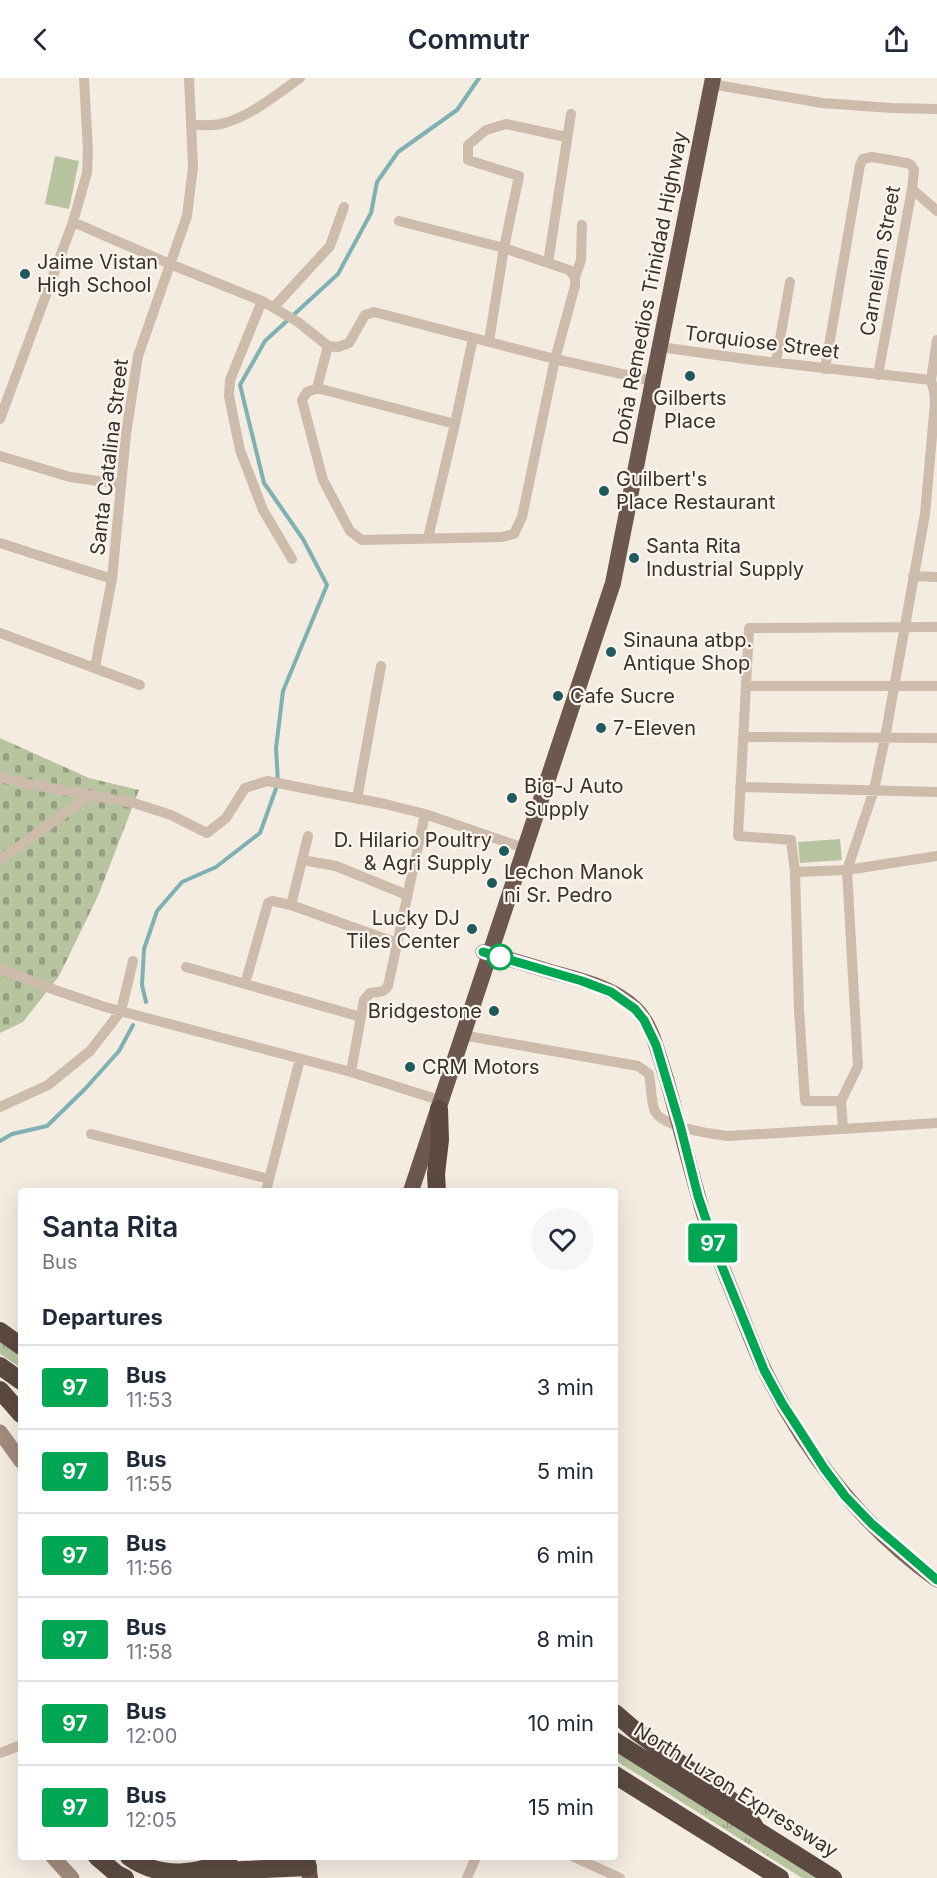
<!DOCTYPE html>
<html lang="en">
<head>
<meta charset="utf-8">
<style>
	body { margin:0; font-family:Inter,sans-serif; background:#f6f6f7; color:#1f2937; height:100vh; display:flex; flex-direction:column; font-size:22px; white-space:nowrap }
	* { box-sizing:border-box; margin:0 }
	p { font-size:20px; color:#747a83 }
	.icon { flex:none; width:33px; height:33px; fill:none; stroke:currentColor; stroke-width:2; stroke-linecap:round; stroke-linejoin:round }
	.map { position:relative; flex:1; overflow:hidden }
	.panel { position:absolute; left:18px; top:1110px; width:600px; height:672px; display:flex; flex-direction:column; background:#fff; border-radius:6px; box-shadow:0 6px 24px #0002 }
	.panel>* { flex:none }
	.badge { padding:0 12px; border-radius:4px; font-size:21px; line-height:39px }
	.map>.badge { position:absolute; translate:-50% -50%; box-shadow:0 0 0 3px #fff }
	h2 { padding:0 24px; font-size:22px; line-height:54px }
	.round { display:grid; place-items:center; flex:none; width:63px; height:63px; border-radius:32px; background:#f6f6f7 }
	.head { display:flex; align-items:center; justify-content:space-between; height:102px; padding:0 24px }
	h1 { font-size:28px; font-weight:600; line-height:45px }
	ul { padding:0; list-style:none }
	li { display:flex; align-items:center; gap:18px; height:84px; padding:0 24px; border-top:2px solid #e0e1e3 }
	li div { flex:1 }
	li b { display:block; font-size:22px }
	li em { font-style:normal }
	li .badge { min-width:66px; font-weight:700; text-align:center }
	header { display:flex; justify-content:space-between; align-items:center; height:78px; padding:0 24px; background:#fff; font-size:27px; font-weight:600 }
	.map>svg:first-child { display:block }
	.grass { fill:url(#grass-tufts) }
	.cemetery { fill:url(#cemetery-stones) }
	.pitch { fill:#b8c4a0 }
	.lines { fill:none; stroke-linecap:round; stroke-linejoin:round }
	.stream { stroke:#7fb0b2; stroke-width:4 }
	.minor { stroke:#cdbbac; stroke-width:10 }
	.secondary { stroke:#a18a7d; stroke-width:15 }
	.primary { stroke:#7d675c; stroke-width:15 }
	.trunk { stroke:#6c584f; stroke-width:16 }
	.motorway { stroke:#5c4a42; stroke-width:18 }
	.line-casing { stroke:#fff; stroke-width:14 }
	.line { stroke:#00a651; stroke-width:9 }
	.poi-dot { fill:#1f5a5e; stroke:#fbf5ee; stroke-width:2 }
	.stop-dot { fill:#fff; stroke:#00a651; stroke-width:3 }
	.labels { text-anchor:middle; dominant-baseline:central; stroke-width:4.5; stroke-linejoin:round; paint-order:stroke }
	.street-label { font-size:20px; fill:#3b302b; stroke:#fbf5ee }
	.poi-label { font-size:20px; fill:#3b302b; stroke:#fbf5ee; text-anchor:start }
</style>
</head>
<body>
<header><svg class="icon" aria-label="back" viewBox="0 0 24 24"><path d="M15 5l-7 7 7 7"/></svg>Commutr<svg class="icon" aria-label="share" viewBox="0 0 24 24"><path d="M12 15V3M7 8l5-5 5 5M5 13v7h14v-7"/></svg></header>
<div class="map">
<svg width="937" height="1800" viewBox="0 0 937 1800">
	<defs>
		<pattern id="grass-tufts" width="24" height="20" patternUnits="userSpaceOnUse" patternTransform="scale(1.5)"><rect width="24" height="20" fill="#b8c4a0"/><path d="M3 7l-1-3M5 7V3M7 7l1-3M15 17l-1-3M17 17v-4M19 17l1-3" fill="none" stroke="#97a083"/></pattern>
		<pattern id="cemetery-stones" width="16" height="16" patternUnits="userSpaceOnUse" patternTransform="scale(1.5)"><rect width="16" height="16" fill="#b8c4a0"/><path d="M2 7V4a2 2 0 0 1 4 0v3zM10 15v-3a2 2 0 0 1 4 0v3z" fill="#97a083"/></pattern>
	</defs>
	<rect width="100%" height="100%" fill="#f4ebe1"/>
	<path class="grass" d="M 0,1261 L 21,1275 L 21,1290 L 0,1276 Z
		M 615,1668 L 830,1800 L 802,1800 L 615,1682 Z"/>
	<path class="cemetery" d="M 0,660 L 89,700 L 139,712 L 98,818 L 59,898 L 23,944 L 0,955 Z"/>
	<path class="pitch" d="M 55,78 L 79,83 L 69,131 L 45,126 Z
		M 840,761 L 842,782 L 800,785 L 798,764 Z"/>
	<g class="lines">
		<path class="stream" d="M 146,924 L 142,907 L 144,871 L 157,833 L 182,804 L 216,789 L 260,755 L 278,705 L 276,670 L 283,613 L 327,507 L 303,461 L 264,405 L 240,307 L 265,263 L 338,196 L 371,135 L 377,104 L 398,74 L 457,32 L 479,0
			M 0,1063 L 12,1056 L 47,1048 L 85,1011 L 119,973 L 133,947"/>
		<path class="minor" d="M 711,6 L 822,25 L 892,30 L 937,31
			M 192,47 C 201,47 212,48 221,46 C 250,39 276,17 300,0
			M 912,111 L 937,133
			M 399,143 L 504,170 L 569,192 L 575,199 L 575,208 L 555,281 L 522,439 L 514,456 L 502,459 L 362,462 L 350,453 L 323,402 L 302,322 L 307,314 L 317,310 L 455,346
			M 73,144 L 170,186 L 262,223 L 298,244 L 328,268 L 338,269 L 349,265 L 365,237 L 374,234 L 555,281 L 653,303
			M 548,185 L 571,36
			M 575,199 L 581,182 L 582,147
			M 262,223 L 230,302 L 229,318 L 240,372 L 263,432 L 292,481
			M 274,229 L 330,168 L 344,129
			M 489,263 L 504,170 L 519,98 L 468,82 L 468,67 L 486,52 L 506,46 L 566,59
			M 660,269 L 753,282 L 931,302
			M 776,284 L 790,204
			M 825,291 L 860,87 L 863,81 L 872,79 L 907,85 L 911,87 L 914,92 L 912,111 L 878,297
			M 317,310 L 328,268
			M 0,341 L 73,144 L 87,95 L 88,73 L 84,0
			M 0,378 L 70,399 L 120,406
			M 428,460 L 455,346 L 473,260
			M 0,465 L 112,501
			M 913,498 L 937,499
			M 0,555 L 140,607
			M 95,589 L 112,501 L 126,356 L 138,278 L 187,138 L 193,89 L 189,0
			M 746,608 L 937,608
			M 743,659 L 937,660
			M 0,699 L 28,706 L 134,725 L 171,737 L 207,755 L 226,740 L 245,710 L 267,703 L 385,726 L 425,736 L 524,770
			M 740,709 L 937,714
			M 357,721 L 381,588
			M 0,782 L 89,718
			M 302,782 L 336,788 L 407,817
			M 795,794 L 847,792 L 937,778
			M 291,827 L 308,758
			M 186,889 L 361,939
			M 0,891 L 55,912 L 105,929 L 351,994 L 442,1023
			M 245,906 L 268,825 L 272,823 L 291,827 L 397,865
			M 462,957 L 638,988 L 649,996 C 651,1005 651,1026 655,1033 C 662,1049 712,1056 728,1058 L 937,1045
			M 351,994 L 364,922 L 370,915 C 377,914 384,915 388,908 L 425,736
			M 841,1023 L 805,1023 L 799,931 L 795,794 L 791,762 L 738,758 L 749,550 L 937,549
			M 0,1029 L 48,1007 L 90,973 L 121,933 L 133,883
			M 843,1051 L 841,1023 L 858,988 L 847,792 L 874,712 L 885,660 L 925,436 L 935,325 L 934,313 L 931,302 L 937,262
			M 91,1056 L 269,1101
			M 266,1113 L 300,981
			M 0,1675 L 21,1667
			M 574,1779 L 620,1800
			M 467,1800 L 476,1779"/>
		<path class="secondary" d="M 0,1354 L 21,1383
			M 53,1779 L 72,1800"/>
		<path class="primary" d="M 483,874 C 506,880 529,887 552,894 C 581,902 613,909 635,930 C 653,947 658,976 666,999 C 677,1038 687,1078 698,1117 C 708,1155 723,1191 738,1228 C 747,1250 755,1273 766,1295 C 806,1375 863,1450 937,1502"/>
		<path class="trunk" d="M 411,1113 L 613,505 L 713,0
			M 307,1779 L 310,1800"/>
		<path class="motorway" d="M 437,1113 L 436,1096 L 440,1062 L 439,1031
			M 0,1253 L 21,1268
			M 0,1288 L 21,1303
			M 0,1312 L 21,1336
			M 615,1635 L 637,1654 L 743,1731 L 755,1749
			M 615,1663 L 833,1800
			M 615,1697 L 780,1800
			M 97,1779 L 117,1796 L 125,1800
			M 129,1779 C 158,1800 200,1799 229,1779
			M 200,1794 L 308,1789"/>
	</g>
	<g class="lines">
		<defs>
			<path id="line" d="M 483,874 L 582,903 L 611,914 L 635,931 L 644,942 L 656,967 L 680,1047 L 698,1118 L 721,1186 L 764,1292 L 782,1325 L 824,1390 L 845,1418 L 872,1446 L 937,1502"/>
		</defs>
		<use href="#line" class="line-casing"/>
		<use href="#line" class="line"/>
	</g>
	<g class="poi-dot">
		<circle cx="25" cy="196" r="6"/>
		<circle cx="690" cy="298" r="6"/>
		<circle cx="604" cy="413" r="6"/>
		<circle cx="634" cy="480" r="6"/>
		<circle cx="611" cy="574" r="6"/>
		<circle cx="558" cy="618" r="6"/>
		<circle cx="601" cy="650" r="6"/>
		<circle cx="512" cy="720" r="6"/>
		<circle cx="504" cy="773" r="6"/>
		<circle cx="492" cy="805" r="6"/>
		<circle cx="472" cy="851" r="6"/>
		<circle cx="494" cy="933" r="6"/>
		<circle cx="410" cy="989" r="6"/>
	</g>
	<circle class="stop-dot" cx="500" cy="879" r="12"/>
	<g class="labels">
		<g class="street-label">
			<text transform="translate(880 183) rotate(-80)">Carnelian Street</text>
			<text transform="translate(650 210) rotate(-79)">Doña Remedios Trinidad Highway</text>
			<text transform="translate(762 264) rotate(7)">Torquiose Street</text>
			<text transform="translate(109 379) rotate(-83)">Santa Catalina Street</text>
			<text transform="translate(736 1712) rotate(32)">North Luzon Expressway</text>
		</g>
		<g class="poi-label">
			<text x="37" y="184">Jaime Vistan<tspan x="37" dy="23">High School</tspan></text>
			<text x="690" y="320" text-anchor="middle">Gilberts<tspan x="690" dy="23">Place</tspan></text>
			<text x="616" y="401">Guilbert's<tspan x="616" dy="23">Place Restaurant</tspan></text>
			<text x="646" y="468">Santa Rita<tspan x="646" dy="23">Industrial Supply</tspan></text>
			<text x="623" y="562">Sinauna atbp.<tspan x="623" dy="23">Antique Shop</tspan></text>
			<text x="570" y="618">Cafe Sucre</text>
			<text x="613" y="650">7-Eleven</text>
			<text x="524" y="708">Big-J Auto<tspan x="524" dy="23">Supply</tspan></text>
			<text x="492" y="762" text-anchor="end">D. Hilario Poultry<tspan x="492" dy="23">&amp; Agri Supply</tspan></text>
			<text x="504" y="794">Lechon Manok<tspan x="504" dy="23">ni Sr. Pedro</tspan></text>
			<text x="460" y="840" text-anchor="end">Lucky DJ<tspan x="460" dy="23">Tiles Center</tspan></text>
			<text x="482" y="933" text-anchor="end">Bridgestone</text>
			<text x="422" y="989">CRM Motors</text>
		</g>
	</g>
</svg>
<b class="badge" style="left:713px;top:1165px;background:#00a651;color:#fff">97</b>
<section class="panel">
<div class="head"><div><h1>Santa Rita</h1><p>Bus</p></div><a class="round"><svg class="icon" aria-label="heart" viewBox="0 0 24 24"><path d="M12 20l-8-8c-3-5 5-10 8-4 3-6 11-1 8 4z"/></svg></a></div>
<h2>Departures</h2>
<ul>
<li><span class="badge" style="background:#00a651;color:#fff">97</span><div><b>Bus</b><p>11:53</p></div><em>3 min</em></li>
<li><span class="badge" style="background:#00a651;color:#fff">97</span><div><b>Bus</b><p>11:55</p></div><em>5 min</em></li>
<li><span class="badge" style="background:#00a651;color:#fff">97</span><div><b>Bus</b><p>11:56</p></div><em>6 min</em></li>
<li><span class="badge" style="background:#00a651;color:#fff">97</span><div><b>Bus</b><p>11:58</p></div><em>8 min</em></li>
<li><span class="badge" style="background:#00a651;color:#fff">97</span><div><b>Bus</b><p>12:00</p></div><em>10 min</em></li>
<li><span class="badge" style="background:#00a651;color:#fff">97</span><div><b>Bus</b><p>12:05</p></div><em>15 min</em></li>
</ul>
</section>
</div>
</body>
</html>
